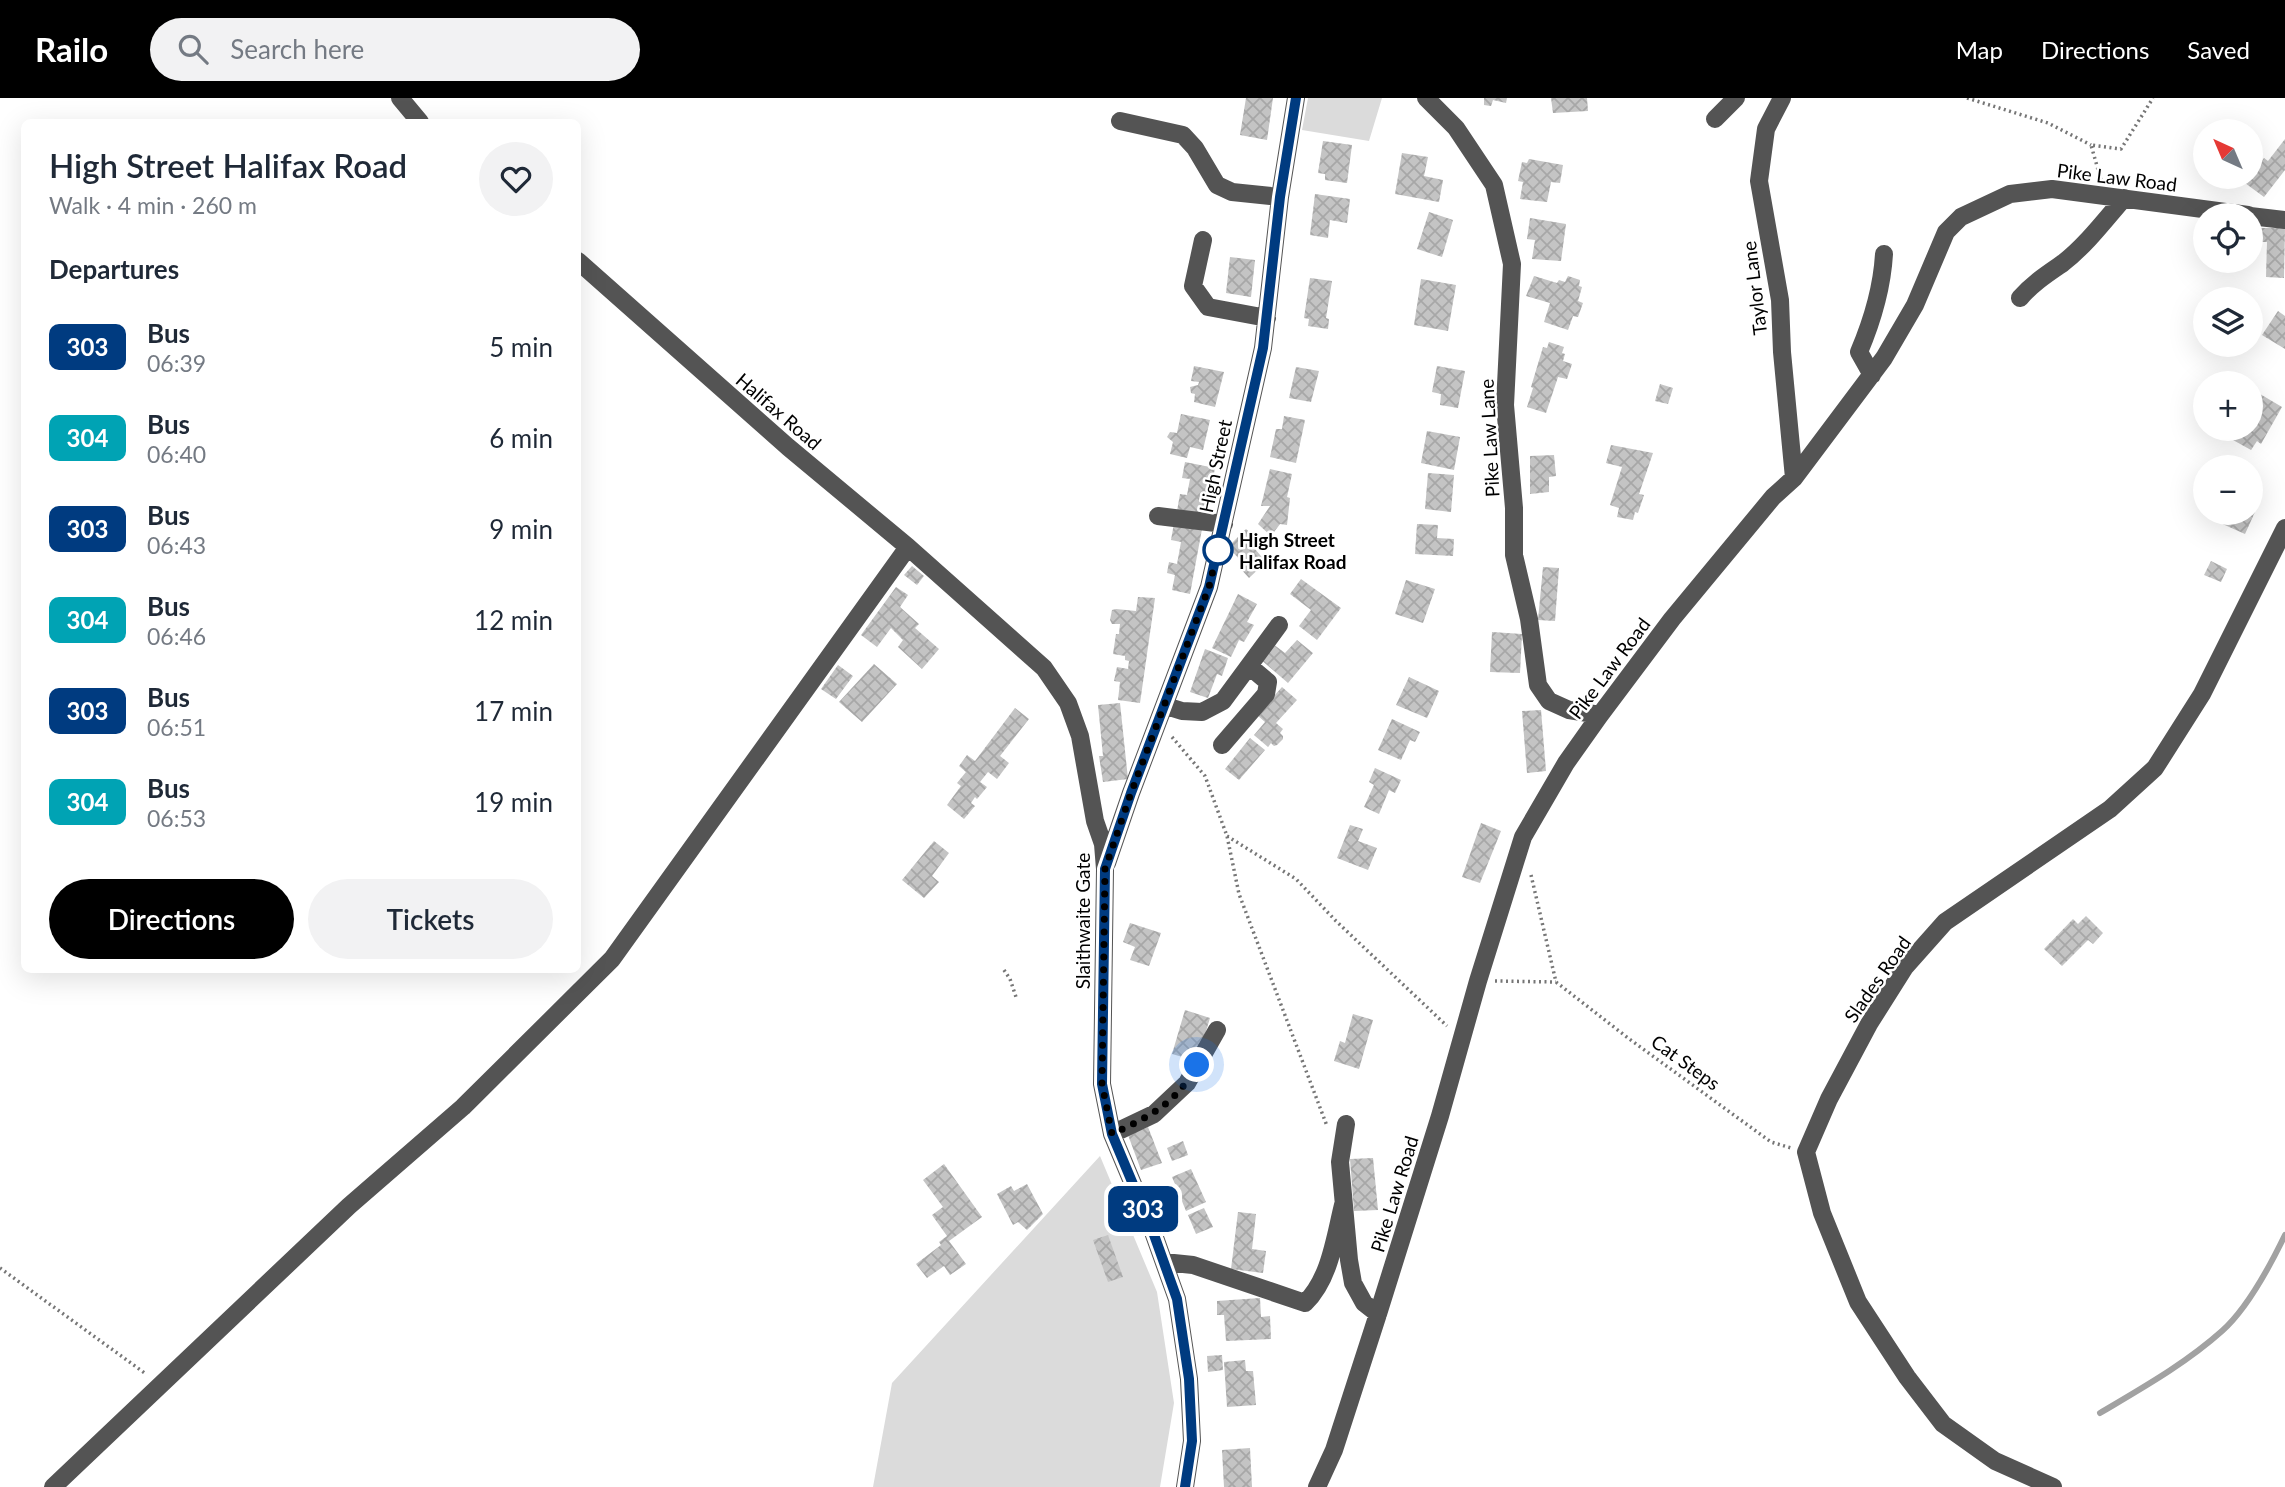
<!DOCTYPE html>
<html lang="en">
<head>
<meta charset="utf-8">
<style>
	body { margin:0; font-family:Lato,sans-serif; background:#f2f2f3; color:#1f2937; height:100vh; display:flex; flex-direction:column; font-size:26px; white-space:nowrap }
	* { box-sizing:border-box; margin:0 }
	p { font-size:23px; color:#747a83 }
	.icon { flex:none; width:38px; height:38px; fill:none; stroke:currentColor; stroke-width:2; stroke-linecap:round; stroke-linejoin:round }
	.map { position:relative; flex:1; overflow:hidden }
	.panel { position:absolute; left:21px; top:21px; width:560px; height:854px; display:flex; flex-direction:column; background:#fff; border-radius:10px; box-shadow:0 7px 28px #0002 }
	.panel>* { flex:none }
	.badge { padding:0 14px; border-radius:10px; font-size:24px; line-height:46px }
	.needle { width:46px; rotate:316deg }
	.controls { position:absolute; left:2193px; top:21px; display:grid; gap:14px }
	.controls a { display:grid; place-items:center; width:70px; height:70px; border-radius:50%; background:#fff; box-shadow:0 7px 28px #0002; font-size:35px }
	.you { position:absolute; width:35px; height:35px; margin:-18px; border:5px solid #fff; border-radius:50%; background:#1a73e8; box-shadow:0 0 0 10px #1a73e833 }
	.map>.badge { position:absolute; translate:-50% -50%; box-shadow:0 0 0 4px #fff }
	h2 { padding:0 28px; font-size:26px; line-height:63px }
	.round { display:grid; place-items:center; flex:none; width:74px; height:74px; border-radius:37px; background:#f2f2f3 }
	.headline { display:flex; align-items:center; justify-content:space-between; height:119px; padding:0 28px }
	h1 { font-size:33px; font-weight:600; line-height:52px }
	.cta { display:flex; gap:14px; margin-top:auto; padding:14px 28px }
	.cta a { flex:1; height:80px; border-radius:42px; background:#000; color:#fff; font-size:28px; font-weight:600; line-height:80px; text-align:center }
	.cta a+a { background:#f2f2f3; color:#1f2937 }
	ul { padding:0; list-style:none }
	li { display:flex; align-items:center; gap:21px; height:91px; padding:0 28px }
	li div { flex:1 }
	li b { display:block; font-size:26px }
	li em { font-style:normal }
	li .badge { min-width:77px; font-weight:700; text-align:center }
	header { display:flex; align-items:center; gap:42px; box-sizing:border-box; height:98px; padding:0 35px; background:#000; color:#fff }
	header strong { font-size:33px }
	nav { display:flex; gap:38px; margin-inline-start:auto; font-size:24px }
	.search { width:490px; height:63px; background:#f2f2f3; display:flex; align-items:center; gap:18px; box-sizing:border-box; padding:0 24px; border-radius:38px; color:#747a83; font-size:26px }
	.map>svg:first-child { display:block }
	.green { fill:#dbdbdb }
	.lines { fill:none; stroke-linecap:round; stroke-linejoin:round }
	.stream { stroke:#a2a2a2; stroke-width:6 }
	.building { fill:url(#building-cross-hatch) }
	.path { stroke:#767676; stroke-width:3.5; stroke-dasharray:2 3.5; stroke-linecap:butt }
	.minor { stroke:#545454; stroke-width:18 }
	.line-casing { stroke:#fff; stroke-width:16 }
	.line { stroke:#003b80; stroke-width:10 }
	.walk { stroke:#000; stroke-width:7; stroke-dasharray:0 12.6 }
	.stop-dot { fill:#fff; stroke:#003b80; stroke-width:3.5 }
	.labels { text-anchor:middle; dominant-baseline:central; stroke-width:5; stroke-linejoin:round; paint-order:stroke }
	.street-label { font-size:19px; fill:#000; stroke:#fff }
	.stop-label { font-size:19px; font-weight:bold; fill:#000; stroke:#fff; text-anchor:start }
</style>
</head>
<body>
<header>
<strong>Railo</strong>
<div class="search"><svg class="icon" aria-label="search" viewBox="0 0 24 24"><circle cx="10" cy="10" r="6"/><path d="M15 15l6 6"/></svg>Search here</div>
<nav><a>Map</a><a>Directions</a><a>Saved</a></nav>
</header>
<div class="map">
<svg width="2285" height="1389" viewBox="0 0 2285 1389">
	<defs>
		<pattern id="building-cross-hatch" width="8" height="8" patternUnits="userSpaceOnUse" patternTransform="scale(1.75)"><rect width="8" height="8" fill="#c4c4c4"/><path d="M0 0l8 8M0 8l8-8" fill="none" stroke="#a7a7a7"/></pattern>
	</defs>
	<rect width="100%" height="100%" fill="#fff"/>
	<path class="green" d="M 1308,0 L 1382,0 L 1369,43 L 1302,32 Z
		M 1100,1058 L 1157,1194 L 1174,1305 L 1160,1389 L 873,1389 L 892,1285 Z"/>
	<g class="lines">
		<path class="stream" d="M 2100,1315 C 2142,1290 2185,1266 2222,1233 C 2248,1210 2270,1168 2285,1137"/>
	</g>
	<path class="building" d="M 1246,0 L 1273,0 L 1267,42 L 1240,37 Z
		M 1484,0 L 1507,0 L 1506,5 L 1493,2 L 1491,8 L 1484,7 Z
		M 1551,0 L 1587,0 L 1588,13 L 1553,15 Z
		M 2285,41 L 2285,72 L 2264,99 L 2245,85 L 2264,60 L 2268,63 Z
		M 1323,43 L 1352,47 L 1347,85 L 1325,82 L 1325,76 L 1318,75 Z
		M 1402,55 L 1428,59 L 1424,78 L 1443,82 L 1439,104 L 1395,96 Z
		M 1529,61 L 1563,67 L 1560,85 L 1551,84 L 1547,104 L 1520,101 L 1523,84 L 1518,83 L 1522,64 L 1527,65 Z
		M 1315,96 L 1350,101 L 1347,125 L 1330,122 L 1328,140 L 1310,137 Z
		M 1429,114 L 1453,122 L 1442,159 L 1417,151 Z
		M 1530,120 L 1566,126 L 1561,163 L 1532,161 L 1535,142 L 1527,141 Z
		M 2260,130 L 2285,130 L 2284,180 L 2266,179 L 2267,144 L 2260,144 Z
		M 1230,159 L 1255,162 L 1251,199 L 1226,195 Z
		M 1534,178 L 1557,185 L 1559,182 L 1565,184 L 1568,178 L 1580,182 L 1579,188 L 1582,189 L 1578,203 L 1583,205 L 1578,219 L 1573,218 L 1568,232 L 1544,224 L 1550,205 L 1526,198 Z
		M 1310,180 L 1332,183 L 1326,220 L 1329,221 L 1328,231 L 1308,228 L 1309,221 L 1304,220 Z
		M 1421,181 L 1456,187 L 1448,233 L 1414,227 Z
		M 2278,213 L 2285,218 L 2285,251 L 2262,237 Z
		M 1549,244 L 1564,249 L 1562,255 L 1565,256 L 1563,263 L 1572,266 L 1567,281 L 1558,279 L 1546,315 L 1527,309 L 1533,290 L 1531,289 L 1543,249 L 1547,250 Z
		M 1194,268 L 1224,274 L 1215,309 L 1194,304 L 1195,296 L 1191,295 L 1190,289 L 1198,287 L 1199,284 L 1191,283 Z
		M 1437,268 L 1465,273 L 1458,310 L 1440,307 L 1441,296 L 1432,294 Z
		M 1296,269 L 1319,273 L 1311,304 L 1289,300 Z
		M 1660,286 L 1673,290 L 1668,306 L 1655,303 Z
		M 2260,296 L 2282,309 L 2261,346 L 2257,343 L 2251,352 L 2233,342 L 2240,331 L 2250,331 L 2250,313 Z
		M 1181,316 L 1210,322 L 1203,352 L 1190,349 L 1187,360 L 1170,356 L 1173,344 L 1167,339 L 1170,334 L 1177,335 Z
		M 1284,318 L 1305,322 L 1296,365 L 1270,359 L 1276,331 L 1282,331 Z
		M 1427,333 L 1460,339 L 1454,372 L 1421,365 Z
		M 1611,347 L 1653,355 L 1639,396 L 1644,397 L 1638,415 L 1635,414 L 1633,422 L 1617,419 L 1619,410 L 1610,407 L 1622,369 L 1606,365 Z
		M 1554,357 L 1556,378 L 1549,379 L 1549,394 L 1530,396 L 1530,358 Z
		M 1185,364 L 1215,370 L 1206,419 L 1177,413 L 1180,396 L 1187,397 L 1190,381 L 1182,380 Z
		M 1270,371 L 1292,376 L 1287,399 L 1290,400 L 1287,427 L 1280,426 L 1271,438 L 1258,426 L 1270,408 L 1261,408 Z
		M 1428,375 L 1454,377 L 1451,414 L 1425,411 Z
		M 2250,412 L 2255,414 L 2245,436 L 2218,424 L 2222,415 L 2250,415 Z
		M 1174,425 L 1202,431 L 1190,496 L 1172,492 L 1175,477 L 1167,475 L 1169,464 L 1177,466 L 1181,444 L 1171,442 Z
		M 1417,426 L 1438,427 L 1437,440 L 1454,441 L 1453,458 L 1415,456 Z
		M 1246,431 L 1261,445 L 1255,451 L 1266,464 L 1249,480 L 1239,469 L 1243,465 L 1228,449 Z
		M 2211,463 L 2227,471 L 2221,484 L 2204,477 Z
		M 912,468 L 924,478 L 917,487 L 904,477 Z
		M 1543,469 L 1559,470 L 1555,523 L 1538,522 Z
		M 1301,481 L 1341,510 L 1317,542 L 1299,528 L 1311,512 L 1290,496 Z
		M 1406,482 L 1435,491 L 1423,525 L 1395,516 Z
		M 896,489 L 908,497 L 900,509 L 919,526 L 915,530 L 939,551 L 922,571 L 898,549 L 903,542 L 891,530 L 877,549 L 861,537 Z
		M 1238,496 L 1257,506 L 1247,524 L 1254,527 L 1244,544 L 1239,542 L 1231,559 L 1212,550 Z
		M 1138,499 L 1155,500 L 1140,605 L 1118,602 L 1120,584 L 1114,583 L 1117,569 L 1128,571 L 1129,563 L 1125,562 L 1125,558 L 1113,556 L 1116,536 L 1119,536 L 1120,526 L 1112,526 L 1110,522 L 1112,512 L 1116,511 L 1136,513 Z
		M 1492,534 L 1522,536 L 1520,575 L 1490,574 Z
		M 1297,542 L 1313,555 L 1288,585 L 1260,561 L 1273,546 L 1285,555 Z
		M 1205,551 L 1228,560 L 1222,578 L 1217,576 L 1208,600 L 1190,594 Z
		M 874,566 L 897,586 L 862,624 L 839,604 Z
		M 838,567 L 853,578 L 836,601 L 821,591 Z
		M 1409,579 L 1439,593 L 1427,620 L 1396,607 Z
		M 1282,589 L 1297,602 L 1276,625 L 1283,631 L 1280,635 L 1283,638 L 1283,641 L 1277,647 L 1274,648 L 1271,645 L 1268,649 L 1254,637 L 1265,624 L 1257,617 Z
		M 1120,605 L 1128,681 L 1103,684 L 1099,658 L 1103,658 L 1098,607 Z
		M 1015,610 L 1029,621 L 1000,658 L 1009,665 L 997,681 L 988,674 L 980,684 L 987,689 L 977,701 L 975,699 L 971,705 L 975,708 L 964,721 L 947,707 L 961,688 L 957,685 L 966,674 L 959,668 L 967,657 L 975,663 Z
		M 1541,612 L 1546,673 L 1527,675 L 1522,613 Z
		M 1392,621 L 1420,634 L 1415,644 L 1410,642 L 1401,662 L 1378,652 Z
		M 1250,640 L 1265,652 L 1239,682 L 1225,671 Z
		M 1375,670 L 1401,682 L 1395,695 L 1389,692 L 1379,716 L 1364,709 L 1374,687 L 1369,684 Z
		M 1481,725 L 1501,733 L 1480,785 L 1462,779 Z
		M 1350,727 L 1363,731 L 1358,743 L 1377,750 L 1368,772 L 1337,760 Z
		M 934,743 L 949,755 L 932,778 L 939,784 L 924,800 L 902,782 Z
		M 2086,818 L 2103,835 L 2093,846 L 2088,842 L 2062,868 L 2044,851 L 2073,821 L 2078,826 Z
		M 1130,825 L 1161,835 L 1149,868 L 1130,862 L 1135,849 L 1123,844 Z
		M 1185,912 L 1210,920 L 1197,963 L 1172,956 Z
		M 1353,916 L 1373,922 L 1359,971 L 1334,963 L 1340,943 L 1345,945 Z
		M 1148,1029 L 1162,1065 L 1141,1072 L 1128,1037 Z
		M 1183,1043 L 1188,1057 L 1172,1063 L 1167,1050 Z
		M 1373,1060 L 1378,1112 L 1354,1113 L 1350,1061 Z
		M 944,1066 L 982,1119 L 949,1143 L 966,1166 L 950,1177 L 944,1168 L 927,1180 L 916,1166 L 941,1147 L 939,1144 L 947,1138 L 932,1117 L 943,1109 L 923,1082 Z
		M 1191,1071 L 1206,1104 L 1186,1113 L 1172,1079 Z
		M 1027,1086 L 1043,1116 L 1027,1132 L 1018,1124 L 1013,1127 L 997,1096 L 1011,1088 L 1014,1093 Z
		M 1204,1110 L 1213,1129 L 1196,1136 L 1188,1117 Z
		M 1238,1114 L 1256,1116 L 1252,1151 L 1266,1153 L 1263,1175 L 1231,1171 Z
		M 1108,1137 L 1123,1179 L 1108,1184 L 1093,1142 Z
		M 1260,1200 L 1261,1219 L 1270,1218 L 1271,1241 L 1226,1243 L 1224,1217 L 1217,1217 L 1217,1203 Z
		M 1222,1257 L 1223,1272 L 1208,1274 L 1207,1258 Z
		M 1245,1262 L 1246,1273 L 1253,1273 L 1256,1307 L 1227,1309 L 1224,1264 Z
		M 1250,1350 L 1252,1389 L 1224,1389 L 1222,1352 Z"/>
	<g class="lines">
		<path class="path" d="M 1967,0 L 2048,25 L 2091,47
			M 2101,82 L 2091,47 L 2121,51 L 2153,0
			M 1172,639 L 1205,678 L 1227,738 L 1239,796 L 1327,1028
			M 1227,738 L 1296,781 L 1336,823 L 1447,928
			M 1531,777 L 1556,884 L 1628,940 L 1771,1044 L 1791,1050
			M 1004,872 L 1010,881 L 1016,899
			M 1495,883 L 1556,884
			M 0,1170 L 146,1276"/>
		<path class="minor" d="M 400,0 L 420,24
			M 1426,0 L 1456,30 L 1494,87 L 1512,166 L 1505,307 L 1514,410 L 1514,457 L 1529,521 L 1538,587 L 1549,603 L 1569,612 L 1600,617
			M 1782,0 L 1766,31 L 1759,83 L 1780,202 L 1782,254 L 1794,380
			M 1715,21 L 1736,0
			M 1120,23 L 1183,37 L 1195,50 L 1217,87 L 1232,94 L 1280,99
			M 2250,118 L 2285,122
			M 1203,142 L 1193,188 L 1208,209 L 1267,220
			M 578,163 L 788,349 L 908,449 L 1044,570 L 1068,605 L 1080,638 L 1095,723 L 1103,746 L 1105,771 L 1102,986 L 1112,1036 L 1153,1134 L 1177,1201 L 1189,1281 L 1192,1343 L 1185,1389
			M 2020,200 C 2033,185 2047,176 2063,165 C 2086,147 2105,122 2124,100
			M 1872,277 L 1859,254 C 1873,221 1882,191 1884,156
			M 1158,418 L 1224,426
			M 1166,608 L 1182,613 L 1202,614 L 1223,603 L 1279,527
			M 1222,647 L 1266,596 L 1268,584 L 1249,568
			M 1107,765 L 1131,695 L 1209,489 L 1263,250 L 1280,99 L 1296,0
			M 1346,1026 L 1340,1064 L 1349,1162 L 1353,1185 L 1364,1205 L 1378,1216
			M 1112,1036 L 1154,1016 L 1187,985 L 1217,932
			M 1164,1164 L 1193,1167 L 1305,1205 C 1330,1181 1335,1139 1343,1107
			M 53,1389 L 349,1108 L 463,1009 L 612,861 L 908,449
			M 1317,1389 L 1334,1352 L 1378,1216 L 1440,1018 L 1478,883 L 1523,739 L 1566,665 L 1600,617 L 1672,521 L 1773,399 L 1794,380 L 1884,260 L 1915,207 L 1946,134 L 1961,119 L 2010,96 L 2052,91 L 2248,117
			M 2053,1389 L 1995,1363 L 1943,1326 L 1907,1279 L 1858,1204 L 1822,1115 L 1806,1054 L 1829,1001 L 1869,926 L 1905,869 L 1945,824 L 2110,711 L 2155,670 L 2202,596 L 2285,430"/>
	</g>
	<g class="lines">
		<defs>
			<path id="line" d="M 1185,1389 L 1192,1343 L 1189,1281 L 1177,1201 L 1153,1134 L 1112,1036 L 1102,986 L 1105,771 L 1131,695 L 1209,489 L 1263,250 L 1280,99 L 1296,0"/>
		</defs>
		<use href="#line" class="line-casing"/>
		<use href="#line" class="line"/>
		<path class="walk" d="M 1197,967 C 1176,1006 1150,1018 1112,1036 L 1102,986 L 1105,771 L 1131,695 L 1209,489 L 1219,447 L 1218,452"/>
	</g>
	<circle class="stop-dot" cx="1218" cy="452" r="14"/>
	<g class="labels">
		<g class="street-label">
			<text transform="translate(2117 79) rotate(7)">Pike Law Road</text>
			<text transform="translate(1754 190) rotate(-97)">Taylor Lane</text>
			<text transform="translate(779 313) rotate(41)">Halifax Road</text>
			<text transform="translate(1489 340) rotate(-93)">Pike Law Lane</text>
			<text transform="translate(1215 368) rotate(-78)">High Street</text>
			<text transform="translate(1609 570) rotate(-53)">Pike Law Road</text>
			<text transform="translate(1082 823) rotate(-90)">Slaithwaite Gate</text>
			<text transform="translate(1877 881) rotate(-55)">Slades Road</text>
			<text transform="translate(1686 964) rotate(36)">Cat Steps</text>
			<text transform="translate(1394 1096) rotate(-73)">Pike Law Road</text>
		</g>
		<g class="stop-label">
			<text x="1239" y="441">High Street<tspan x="1239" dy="22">Halifax Road</tspan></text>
		</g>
	</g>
</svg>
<div class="controls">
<a><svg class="needle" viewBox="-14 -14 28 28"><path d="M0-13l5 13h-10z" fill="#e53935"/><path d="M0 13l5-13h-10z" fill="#747a83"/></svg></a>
<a><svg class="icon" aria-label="locate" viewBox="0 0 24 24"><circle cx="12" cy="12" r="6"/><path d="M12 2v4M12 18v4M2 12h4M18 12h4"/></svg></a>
<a><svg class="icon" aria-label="layers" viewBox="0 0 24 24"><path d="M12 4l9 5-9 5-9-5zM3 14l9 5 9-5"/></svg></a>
<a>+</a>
<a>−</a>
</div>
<div class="you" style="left:1197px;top:967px"></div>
<b class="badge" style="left:1143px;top:1111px;background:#003b80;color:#fff">303</b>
<section class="panel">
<div class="headline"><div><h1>High Street Halifax Road</h1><p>Walk · 4 min · 260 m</p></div><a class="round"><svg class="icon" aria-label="heart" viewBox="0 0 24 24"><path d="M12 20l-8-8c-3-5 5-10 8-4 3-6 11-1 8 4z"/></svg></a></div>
<h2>Departures</h2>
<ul>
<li><span class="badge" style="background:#003b80;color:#fff">303</span><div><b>Bus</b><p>06:39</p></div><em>5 min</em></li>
<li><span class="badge" style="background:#00a3b4;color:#fff">304</span><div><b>Bus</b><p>06:40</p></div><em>6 min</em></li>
<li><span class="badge" style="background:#003b80;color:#fff">303</span><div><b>Bus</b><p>06:43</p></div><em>9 min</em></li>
<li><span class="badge" style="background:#00a3b4;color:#fff">304</span><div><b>Bus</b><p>06:46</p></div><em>12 min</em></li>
<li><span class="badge" style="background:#003b80;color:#fff">303</span><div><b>Bus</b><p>06:51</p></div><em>17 min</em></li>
<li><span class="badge" style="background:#00a3b4;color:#fff">304</span><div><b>Bus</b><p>06:53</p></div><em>19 min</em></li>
</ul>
<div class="cta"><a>Directions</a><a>Tickets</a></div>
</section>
</div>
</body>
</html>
